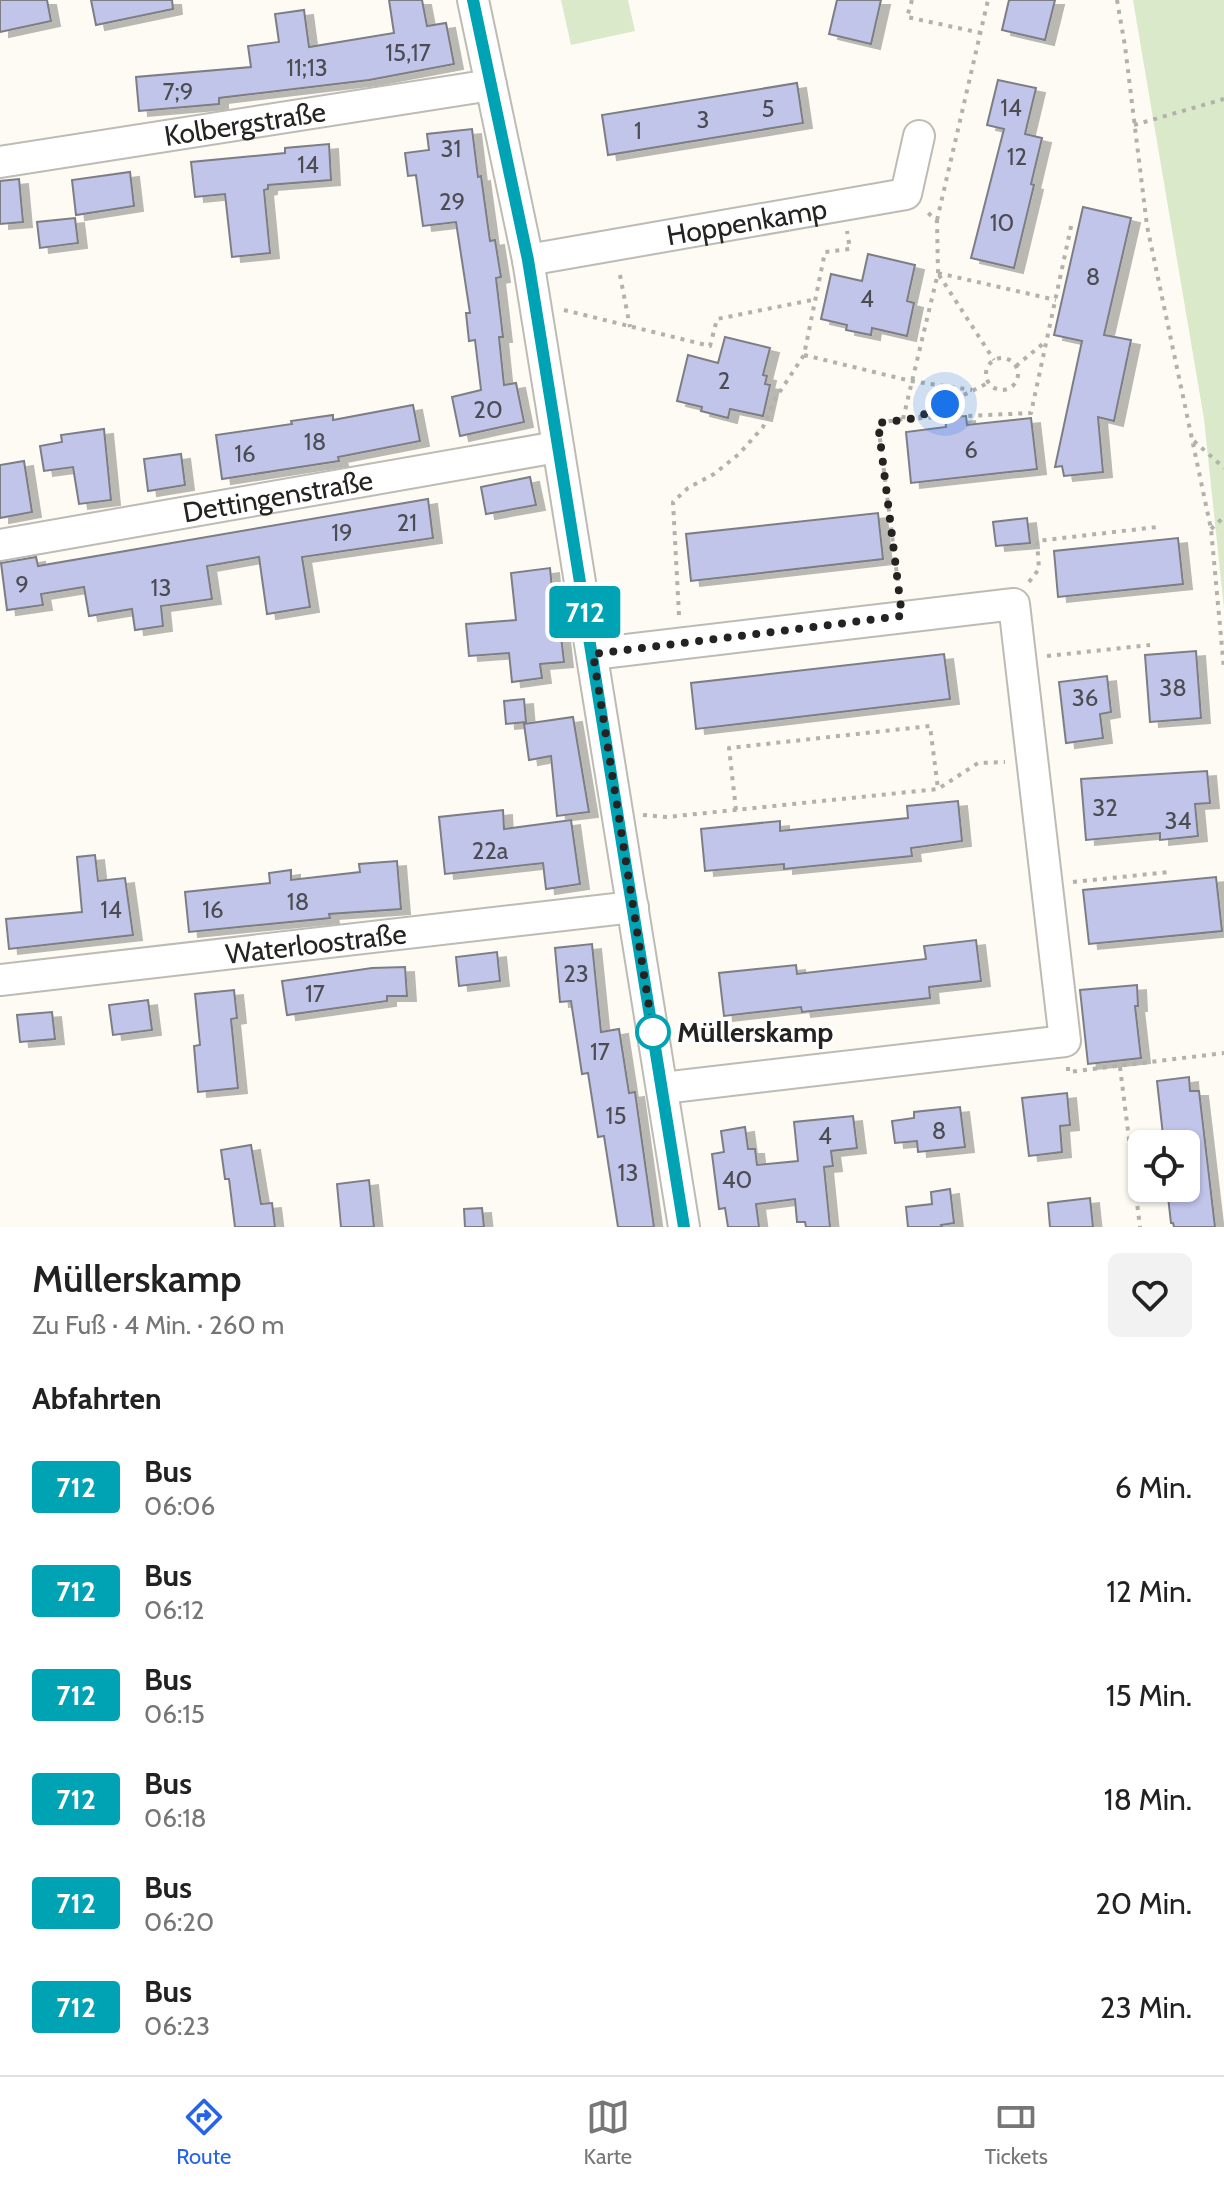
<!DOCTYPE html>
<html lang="de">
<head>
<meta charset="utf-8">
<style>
	body { margin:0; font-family:Cabin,sans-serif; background:#f2f2f2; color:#222; height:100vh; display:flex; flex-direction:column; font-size:30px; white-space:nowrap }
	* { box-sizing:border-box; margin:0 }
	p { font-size:26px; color:#767676 }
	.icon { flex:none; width:44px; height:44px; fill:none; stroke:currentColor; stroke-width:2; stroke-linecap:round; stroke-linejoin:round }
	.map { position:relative; height:1227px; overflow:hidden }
	.side { display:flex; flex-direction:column; background:#fff; flex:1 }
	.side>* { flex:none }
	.badge { padding:0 16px; border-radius:6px; font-size:28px; line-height:52px }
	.tools { position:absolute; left:1128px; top:1130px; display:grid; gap:16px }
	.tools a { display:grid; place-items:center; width:72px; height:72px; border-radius:12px; background:#fff; box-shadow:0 2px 6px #0004; font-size:40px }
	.you { position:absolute; width:40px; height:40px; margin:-20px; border:6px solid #fff; border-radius:50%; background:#1a73e8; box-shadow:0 0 0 12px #1a73e833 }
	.map>.badge { position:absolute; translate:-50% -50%; box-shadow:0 0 0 4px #fff }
	h2 { padding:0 32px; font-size:30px; line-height:72px }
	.round { display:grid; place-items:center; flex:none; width:84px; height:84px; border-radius:12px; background:#f2f2f2 }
	.head { display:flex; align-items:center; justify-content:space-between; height:136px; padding:0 32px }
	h1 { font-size:38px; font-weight:600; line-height:60px }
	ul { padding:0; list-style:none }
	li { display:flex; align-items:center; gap:24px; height:104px; padding:0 32px }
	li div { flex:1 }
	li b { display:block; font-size:30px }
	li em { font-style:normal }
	li .badge { min-width:88px; font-weight:700; text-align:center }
	.tab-bar { display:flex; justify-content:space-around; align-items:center; height:112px; border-top:2px solid #e0e0e0; background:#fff; font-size:22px; color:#767676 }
	.tab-bar a { display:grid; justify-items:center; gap:4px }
	.tab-bar .current { color:#2563eb }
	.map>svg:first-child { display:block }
	.green { fill:#d9e9ca }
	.building { fill:#c2c5ea; stroke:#7d7e84; stroke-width:2; filter:url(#shadow) }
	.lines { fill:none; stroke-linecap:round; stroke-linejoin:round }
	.minor-casing { stroke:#bdbbb4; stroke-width:34 }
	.path { stroke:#b3b1ac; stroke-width:4; stroke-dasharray:4 6; stroke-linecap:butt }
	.minor { stroke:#fff; stroke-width:30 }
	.line-casing { stroke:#fff; stroke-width:18 }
	.line { stroke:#00a3b4; stroke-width:12 }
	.walk { stroke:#242321; stroke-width:8; stroke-dasharray:0 14.4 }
	.stop-dot { fill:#fff; stroke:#00a3b4; stroke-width:4 }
	.labels { text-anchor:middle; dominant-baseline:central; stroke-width:6; stroke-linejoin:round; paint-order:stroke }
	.number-label { font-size:24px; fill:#4c4c53 }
	.street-label { font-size:28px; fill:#242321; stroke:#fff }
	.stop-label { font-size:28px; font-weight:bold; fill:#242321; stroke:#fff; text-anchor:start }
</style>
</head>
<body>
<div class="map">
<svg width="1224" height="1227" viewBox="0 0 1224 1227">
	<defs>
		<filter id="shadow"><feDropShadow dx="9" dy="5" stdDeviation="0" flood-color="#0004"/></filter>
	</defs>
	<rect width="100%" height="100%" fill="#fdfbf4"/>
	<path class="green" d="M 561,0 L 628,0 L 635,31 L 571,45 Z
		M 1133,0 L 1224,0 L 1224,608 L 1204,419 Z"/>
	<path class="building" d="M 0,0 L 47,0 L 51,21 L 0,32 Z
		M 91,0 L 172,0 L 173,9 L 96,25 Z
		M 389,0 L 422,0 L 427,26 L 446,23 L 454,64 L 369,80 L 219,98 L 219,104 L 139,111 L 136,77 L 251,67 L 248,46 L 279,42 L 275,14 L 304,10 L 309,47 L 394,33 Z
		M 837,0 L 881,0 L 871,44 L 829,34 Z
		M 1009,0 L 1055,0 L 1045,40 L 1002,30 Z
		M 998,80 L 1036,88 L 1025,134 L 1042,138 L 1031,184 L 1034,185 L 1014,268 L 971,258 L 1004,129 L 987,125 Z
		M 797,83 L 803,123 L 608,155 L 602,115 Z
		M 472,129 L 478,177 L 481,176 L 490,241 L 495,240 L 501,277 L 496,278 L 503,337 L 499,337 L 504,385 L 516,383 L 524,422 L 460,436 L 452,397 L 481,390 L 475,340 L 469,341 L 466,313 L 470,313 L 456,222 L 423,226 L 416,175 L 408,176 L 405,153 L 429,150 L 427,134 Z
		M 329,144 L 331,180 L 268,185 L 268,189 L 264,190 L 270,253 L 232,257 L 225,194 L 195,197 L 191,162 L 285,153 L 285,148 Z
		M 130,172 L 134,206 L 76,215 L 72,180 Z
		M 19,179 L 23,222 L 0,224 L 0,181 Z
		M 1083,207 L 1131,218 L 1104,335 L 1131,340 L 1114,421 L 1098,417 L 1103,472 L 1064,476 L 1062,466 L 1055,467 L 1082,341 L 1054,335 Z
		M 75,218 L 78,243 L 40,248 L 37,222 Z
		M 868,254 L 915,265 L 907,301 L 914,303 L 907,336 L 872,328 L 871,335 L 846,330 L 847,325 L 821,319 L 831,274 L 862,281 Z
		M 725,337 L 770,348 L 763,375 L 767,376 L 765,384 L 770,385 L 763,416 L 730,409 L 728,418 L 701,411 L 702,407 L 677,401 L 688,355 L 718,363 Z
		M 413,405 L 420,441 L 338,457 L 339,461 L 222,479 L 216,435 L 292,424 L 291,421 L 333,415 L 333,420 Z
		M 966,416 L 967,425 L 1031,418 L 1037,469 L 911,483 L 906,432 L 946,427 L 945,418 Z
		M 104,429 L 111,500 L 79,504 L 73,467 L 44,471 L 40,446 L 62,442 L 61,435 Z
		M 181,454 L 185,485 L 148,491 L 144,459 Z
		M 24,461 L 32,512 L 0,518 L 0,465 Z
		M 530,477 L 536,505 L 486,514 L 481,487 Z
		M 428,499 L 433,538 L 302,557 L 310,607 L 267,614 L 259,557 L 207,566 L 212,599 L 161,606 L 163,626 L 135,630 L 132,609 L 89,616 L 84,587 L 41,594 L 43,605 L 7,610 L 1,563 L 36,557 L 38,566 Z
		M 878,513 L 883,559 L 691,581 L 686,534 Z
		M 1027,518 L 1030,543 L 996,546 L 993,522 Z
		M 1178,538 L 1183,584 L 1058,597 L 1054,551 Z
		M 550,568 L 555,620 L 559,619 L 564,662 L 540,664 L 542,678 L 512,682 L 509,653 L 469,656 L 466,624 L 516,620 L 511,573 Z
		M 1196,651 L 1201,718 L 1150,722 L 1145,655 Z
		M 944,654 L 950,699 L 696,729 L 691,683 Z
		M 1107,676 L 1111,712 L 1100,714 L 1103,738 L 1066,743 L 1059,682 Z
		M 524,699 L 526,722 L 506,724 L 504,701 Z
		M 573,717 L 589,812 L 557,816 L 551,756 L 529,760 L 524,724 Z
		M 1207,771 L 1210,803 L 1195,804 L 1198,836 L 1160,840 L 1160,833 L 1086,840 L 1081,779 Z
		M 958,801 L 962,841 L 911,848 L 912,856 L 784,869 L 784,864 L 705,871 L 701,829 L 780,821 L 780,831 L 908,818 L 907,806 Z
		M 503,810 L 504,829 L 571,820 L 580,884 L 546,889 L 543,863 L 445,874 L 439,817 Z
		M 95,855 L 98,881 L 125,878 L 133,935 L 9,949 L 6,919 L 82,912 L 77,857 Z
		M 397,861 L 401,909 L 329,914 L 330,918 L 189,932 L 185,892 L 270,883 L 269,873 L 291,870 L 291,880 L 360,872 L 359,864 Z
		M 1216,877 L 1222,931 L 1089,944 L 1083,890 Z
		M 976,940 L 981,981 L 929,987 L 930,998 L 802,1012 L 801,1007 L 724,1016 L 719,973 L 796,965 L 797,974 L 926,959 L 924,946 Z
		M 592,944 L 601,1032 L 619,1029 L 629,1093 L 635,1092 L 654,1227 L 618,1227 L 604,1136 L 598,1137 L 588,1073 L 582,1074 L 571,1001 L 560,1002 L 555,948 Z
		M 497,952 L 500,981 L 459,986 L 456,957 Z
		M 405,967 L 407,996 L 387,996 L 387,1001 L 287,1015 L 282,981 L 372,968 Z
		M 1137,985 L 1138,1006 L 1135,1006 L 1141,1058 L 1088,1064 L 1080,990 Z
		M 234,990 L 237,1018 L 231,1019 L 238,1088 L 198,1092 L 194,1046 L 200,1045 L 195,994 Z
		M 148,1000 L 152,1030 L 113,1035 L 109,1005 Z
		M 52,1012 L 55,1039 L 20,1042 L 17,1015 Z
		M 1189,1077 L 1190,1091 L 1199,1091 L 1215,1227 L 1174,1227 L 1173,1223 L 1171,1223 L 1167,1188 L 1186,1188 L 1186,1144 L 1164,1144 L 1157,1081 Z
		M 1067,1093 L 1070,1125 L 1060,1126 L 1062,1152 L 1029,1156 L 1022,1098 Z
		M 960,1107 L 965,1147 L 918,1152 L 917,1141 L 895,1143 L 892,1121 L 914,1118 L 914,1112 Z
		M 853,1116 L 857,1148 L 831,1151 L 833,1166 L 824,1167 L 830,1227 L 806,1227 L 805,1222 L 797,1222 L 795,1199 L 756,1204 L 759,1227 L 728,1227 L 725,1208 L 719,1209 L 712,1154 L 724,1152 L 721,1131 L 745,1127 L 748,1149 L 755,1149 L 757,1165 L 798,1161 L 794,1122 Z
		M 251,1145 L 261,1204 L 272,1203 L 275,1227 L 235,1227 L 229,1179 L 225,1179 L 221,1150 Z
		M 369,1180 L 374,1227 L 341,1227 L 337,1184 Z
		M 950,1189 L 954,1223 L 941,1225 L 942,1227 L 908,1227 L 906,1207 L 932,1204 L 931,1192 Z
		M 1090,1198 L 1093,1227 L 1050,1227 L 1048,1203 Z
		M 482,1208 L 484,1227 L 465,1227 L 464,1209 Z"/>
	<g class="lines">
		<defs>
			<g id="minor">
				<path d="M 473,0 L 528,260 L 684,1227"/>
				<path id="s1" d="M 0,162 L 491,85"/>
				<path id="s2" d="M 528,260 L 906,194 L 919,136"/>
				<path id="s3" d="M 0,545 L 557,447"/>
				<path d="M 593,654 L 1014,604 L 1065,1041 L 663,1088"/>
				<path id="s4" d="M 0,980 L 633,907"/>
			</g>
		</defs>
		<use href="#minor" class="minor-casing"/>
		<path class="path" d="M 912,0 L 907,17 L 981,33
			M 1117,0 L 1125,46 L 1147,226 L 1211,529 L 1224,669
			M 1134,125 L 1224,99
			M 937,220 L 988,0
			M 938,273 L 1056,300
			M 620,275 L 630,327
			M 939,275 L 994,360
			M 564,310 L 710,346 L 717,319 L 817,299
			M 804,355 L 911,381 L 972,390
			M986 374a16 16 0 1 1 32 0a16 16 0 1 1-32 0Z
			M 1016,366 L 1045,342
			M 919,417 L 988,383
			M 903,419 L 938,273 L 937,221 L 926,211
			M 1194,441 L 1224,468
			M 1211,529 L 1224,517
			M 1029,582 L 1039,569 L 1037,541 L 1157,527
			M 899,591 L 878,423 L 903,419 L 1031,413 L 1072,222
			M 679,615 L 673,502 L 688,488 L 714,474 L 739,454 L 763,427 L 775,399 L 804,355 L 825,252 L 850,249 L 847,231
			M 1047,656 L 1150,645
			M 736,810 L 729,748 L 930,726 L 938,789
			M 643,815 L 667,817 L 938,789 L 978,763 L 1005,762
			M 1073,882 L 1169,872
			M 1068,1067 L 1068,1072 L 1224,1053
			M 1120,1067 L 1140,1227"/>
		<use href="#minor" class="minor"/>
	</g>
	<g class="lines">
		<defs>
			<path id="line" d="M 473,0 L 528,260 L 684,1227"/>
		</defs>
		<use href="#line" class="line-casing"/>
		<use href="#line" class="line"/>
		<path class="walk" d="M 653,1032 L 593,654 L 902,616 L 878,423 L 917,418 L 945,404"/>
	</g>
	<circle class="stop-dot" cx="653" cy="1032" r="16"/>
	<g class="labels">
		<g class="number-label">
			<text x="408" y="52">15,17</text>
			<text x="307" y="67">11;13</text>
			<text x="178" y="91">7;9</text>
			<text x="1011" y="107">14</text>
			<text x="768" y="108">5</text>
			<text x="703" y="119">3</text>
			<text x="638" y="130">1</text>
			<text x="451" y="148">31</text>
			<text x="1017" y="156">12</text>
			<text x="308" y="164">14</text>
			<text x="452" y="201">29</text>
			<text x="1002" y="222">10</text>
			<text x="1093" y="276">8</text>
			<text x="867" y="298">4</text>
			<text x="724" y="380">2</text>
			<text x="488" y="409">20</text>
			<text x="315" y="441">18</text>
			<text x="971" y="449">6</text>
			<text x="245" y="453">16</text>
			<text x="407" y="522">21</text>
			<text x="342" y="532">19</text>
			<text x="22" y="584">9</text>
			<text x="161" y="587">13</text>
			<text x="1173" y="687">38</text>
			<text x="1085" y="697">36</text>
			<text x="1105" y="807">32</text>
			<text x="1178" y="820">34</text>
			<text x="490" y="850">22a</text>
			<text x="298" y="901">18</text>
			<text x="111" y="909">14</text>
			<text x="213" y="909">16</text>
			<text x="576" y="973">23</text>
			<text x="315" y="993">17</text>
			<text x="600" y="1051">17</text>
			<text x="616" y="1115">15</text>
			<text x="939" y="1130">8</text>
			<text x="825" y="1135">4</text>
			<text x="628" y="1172">13</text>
			<text x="737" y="1179">40</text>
		</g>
		<g class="street-label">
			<text stroke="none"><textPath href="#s1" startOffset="248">Kolbergstraße</textPath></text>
			<text stroke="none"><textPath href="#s2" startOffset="222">Hoppenkamp</textPath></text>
			<text stroke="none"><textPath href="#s3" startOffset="282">Dettingenstraße</textPath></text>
			<text stroke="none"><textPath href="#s4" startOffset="318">Waterloostraße</textPath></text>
		</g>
		<g class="stop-label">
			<text x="677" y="1032">Müllerskamp</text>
		</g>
	</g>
</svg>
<div class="tools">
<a><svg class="icon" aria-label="locate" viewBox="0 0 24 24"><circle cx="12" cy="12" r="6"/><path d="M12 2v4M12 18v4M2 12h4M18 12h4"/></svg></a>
</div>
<div class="you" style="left:945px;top:404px"></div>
<b class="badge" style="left:585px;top:612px;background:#00a3b4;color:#fff">712</b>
</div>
<section class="side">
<div class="head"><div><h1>Müllerskamp</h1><p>Zu Fuß · 4 Min. · 260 m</p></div><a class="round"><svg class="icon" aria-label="heart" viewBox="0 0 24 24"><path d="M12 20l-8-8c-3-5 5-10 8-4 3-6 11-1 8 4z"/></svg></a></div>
<h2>Abfahrten</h2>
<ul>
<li><span class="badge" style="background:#00a3b4;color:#fff">712</span><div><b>Bus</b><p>06:06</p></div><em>6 Min.</em></li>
<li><span class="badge" style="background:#00a3b4;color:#fff">712</span><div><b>Bus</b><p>06:12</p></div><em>12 Min.</em></li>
<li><span class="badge" style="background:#00a3b4;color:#fff">712</span><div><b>Bus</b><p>06:15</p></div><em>15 Min.</em></li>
<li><span class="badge" style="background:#00a3b4;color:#fff">712</span><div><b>Bus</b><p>06:18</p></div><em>18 Min.</em></li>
<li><span class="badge" style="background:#00a3b4;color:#fff">712</span><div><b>Bus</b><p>06:20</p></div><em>20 Min.</em></li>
<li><span class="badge" style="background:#00a3b4;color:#fff">712</span><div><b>Bus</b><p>06:23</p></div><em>23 Min.</em></li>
</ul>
</section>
<nav class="tab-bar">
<a class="current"><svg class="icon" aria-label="directions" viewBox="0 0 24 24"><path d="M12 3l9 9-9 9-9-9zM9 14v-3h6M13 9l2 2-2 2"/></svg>Route</a>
<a><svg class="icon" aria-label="map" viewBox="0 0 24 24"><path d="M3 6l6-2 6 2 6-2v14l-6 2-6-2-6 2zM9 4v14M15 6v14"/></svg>Karte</a>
<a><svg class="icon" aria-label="tickets" viewBox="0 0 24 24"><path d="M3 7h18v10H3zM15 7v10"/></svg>Tickets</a>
</nav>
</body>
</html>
